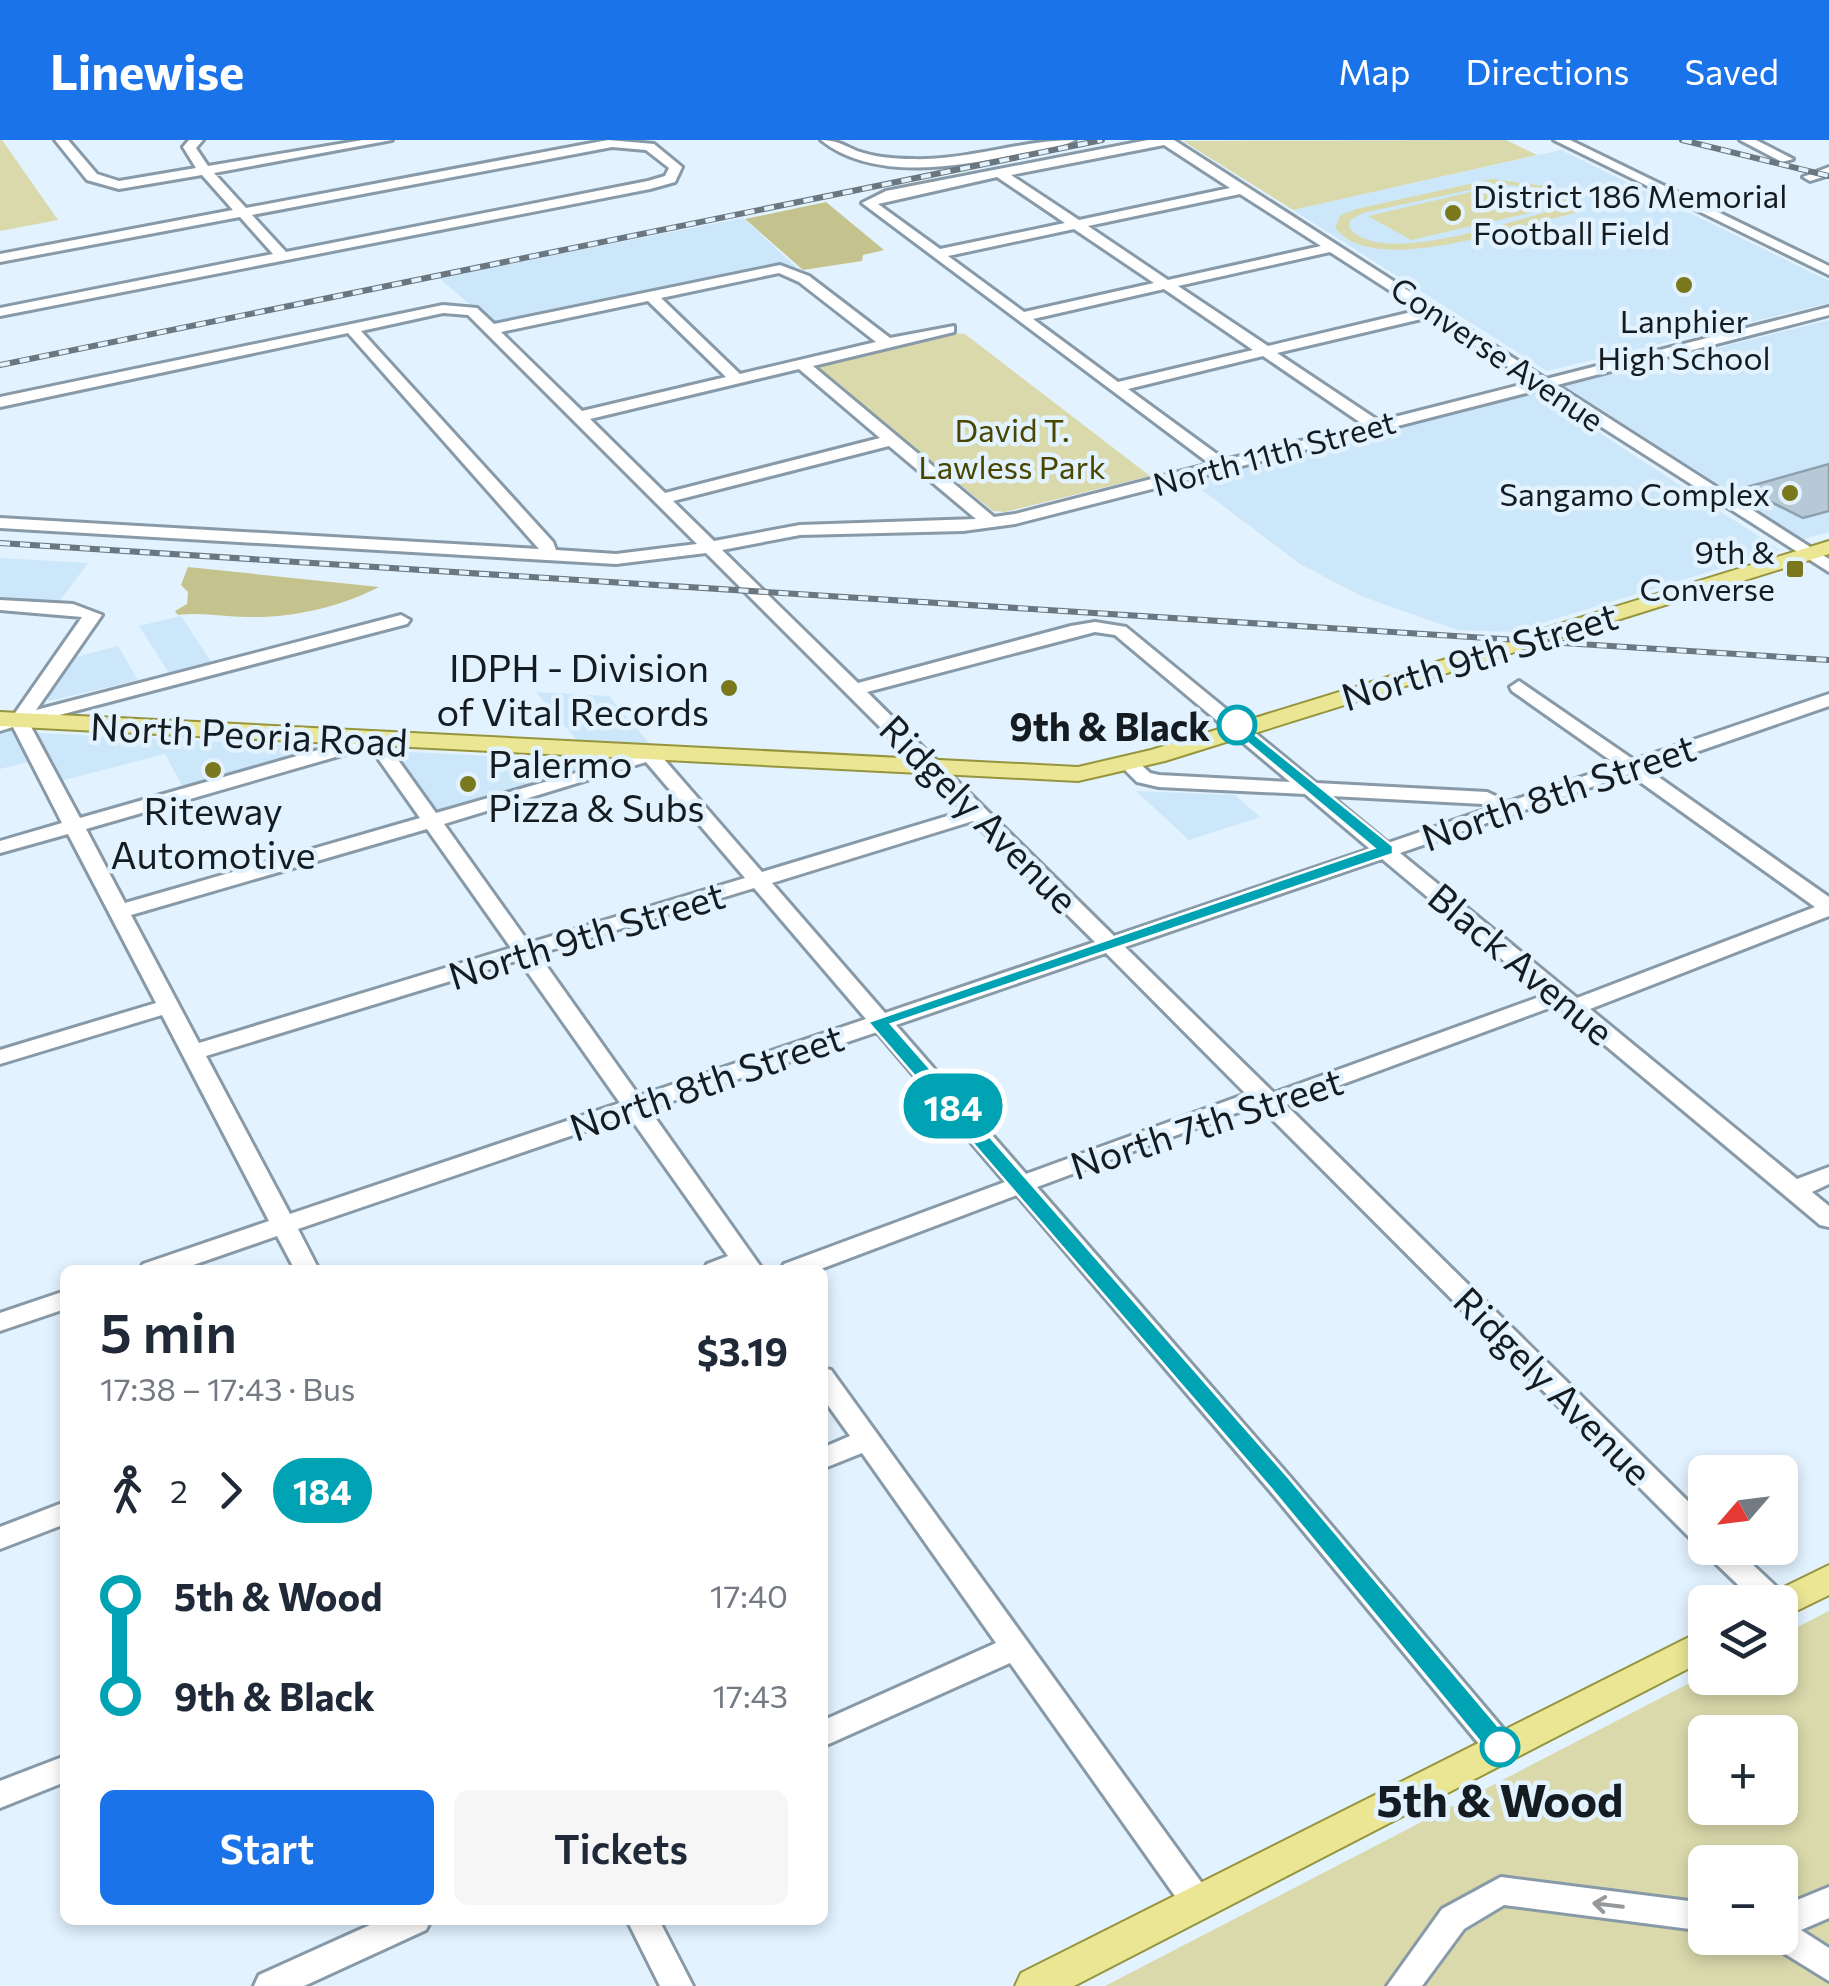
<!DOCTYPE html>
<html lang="en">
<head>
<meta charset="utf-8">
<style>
	body { margin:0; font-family:Commissioner,sans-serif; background:#f6f6f7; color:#1f2937; height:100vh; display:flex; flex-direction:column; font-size:38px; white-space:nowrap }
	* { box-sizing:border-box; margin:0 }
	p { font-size:32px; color:#747a83 }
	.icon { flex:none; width:55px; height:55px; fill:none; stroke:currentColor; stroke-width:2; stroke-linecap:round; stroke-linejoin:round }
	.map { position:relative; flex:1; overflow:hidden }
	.sheet { position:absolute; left:60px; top:1125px; width:768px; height:660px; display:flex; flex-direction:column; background:#fff; border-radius:15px; box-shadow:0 5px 15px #0003 }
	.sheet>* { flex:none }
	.badge { padding:0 20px; border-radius:32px; font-size:35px; line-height:65px }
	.needle { width:65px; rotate:242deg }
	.tools { position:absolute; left:1688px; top:1315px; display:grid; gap:20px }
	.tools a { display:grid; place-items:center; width:110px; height:110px; border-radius:15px; background:#fff; box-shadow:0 5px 15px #0003; font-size:50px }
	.map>.badge { position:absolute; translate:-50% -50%; box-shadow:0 0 0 5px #fff }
	.legs { display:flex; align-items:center; gap:15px; height:110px; padding:0 40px; font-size:32px }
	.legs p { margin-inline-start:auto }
	.overview { display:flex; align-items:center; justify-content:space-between; height:170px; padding:0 40px }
	h1 { font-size:55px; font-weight:600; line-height:75px }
	.button { display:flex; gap:20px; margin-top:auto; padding:20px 40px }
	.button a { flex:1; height:115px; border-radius:15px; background:#1a73e8; color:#fff; font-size:40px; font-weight:600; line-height:115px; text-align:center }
	.button a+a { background:#f6f6f7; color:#1f2937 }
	ul { padding:0 40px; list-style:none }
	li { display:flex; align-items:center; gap:35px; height:100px; font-size:38px }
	li i { display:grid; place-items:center; width:15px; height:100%; margin:0 12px; background:currentColor }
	li i::after { content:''; width:25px; height:25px; margin:-12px; border:8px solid; border-radius:50%; background:#fff }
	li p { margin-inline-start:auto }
	li:first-child i { background:linear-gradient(#0000 50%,currentColor 0) }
	li:last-child i { background:linear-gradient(currentColor 50%,#0000 0) }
	header { display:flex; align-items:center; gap:60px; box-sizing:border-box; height:140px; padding:0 50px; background:#1a73e8; color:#fff }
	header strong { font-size:48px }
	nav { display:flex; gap:55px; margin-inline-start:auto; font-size:35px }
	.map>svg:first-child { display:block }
	.built { fill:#cce7fa }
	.green { fill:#d9d9ac; fill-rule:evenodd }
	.forest { fill:#c5c38d }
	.building { fill:#b6c9d7; stroke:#8da0ad; stroke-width:2.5 }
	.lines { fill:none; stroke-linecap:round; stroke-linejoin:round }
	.minor-casing { stroke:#889aa8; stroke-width:6 }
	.major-casing { stroke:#96953e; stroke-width:4 }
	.minor { fill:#fff; fill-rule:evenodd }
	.major { fill:#eae694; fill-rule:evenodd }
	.rail-casing { stroke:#6b767e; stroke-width:6 }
	.rail { stroke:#e2f2fe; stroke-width:4; stroke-dasharray:10; stroke-linecap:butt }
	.oneway { stroke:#96999b }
	.line-1 { fill:#00a3b4; stroke:#fff; stroke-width:2.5 }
	.poi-dot { fill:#7b771c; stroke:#e2f2fe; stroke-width:4 }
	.stop-1-dot { fill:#fff; stroke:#00a3b4; stroke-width:5 }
	.labels { text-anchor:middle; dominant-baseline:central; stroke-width:9; stroke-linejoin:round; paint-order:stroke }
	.far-poi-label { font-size:32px; fill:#151c21; stroke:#e2f2fe; text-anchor:end }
	.far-street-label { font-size:32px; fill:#151c21; stroke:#e2f2fe }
	.far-park-label { font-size:32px; fill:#494601; stroke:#e2f2fe }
	.street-label { font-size:38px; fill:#151c21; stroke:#e2f2fe }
	.poi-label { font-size:38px; fill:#151c21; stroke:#e2f2fe; text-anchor:end }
	.stop-label { font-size:38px; font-weight:bold; fill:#151c21; stroke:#e2f2fe; text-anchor:end }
	.near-stop-label { font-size:45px; font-weight:bold; fill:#151c21; stroke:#e2f2fe }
</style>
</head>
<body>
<header>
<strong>Linewise</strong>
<nav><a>Map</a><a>Directions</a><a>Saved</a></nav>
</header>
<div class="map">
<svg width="1829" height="1846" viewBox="0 0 1829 1846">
	<rect width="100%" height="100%" fill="#e2f2fe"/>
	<path class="built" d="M 1561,10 L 1829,141 L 1829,163 L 1547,231 L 1293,70 Z
		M 743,78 L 799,130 L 767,127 L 495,186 L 439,138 Z
		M 1829,180 L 1829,392 L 1804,399 L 1565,246 Z
		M 1538,253 L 1780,410 L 1513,492 L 1457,490 L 1361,456 L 1300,424 L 1189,340 Z
		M 0,418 L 88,423 L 56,466 L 0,462 Z
		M 181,476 L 211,522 L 169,533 L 139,486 Z
		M 118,506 L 138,540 L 49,561 L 46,555 L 72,518 Z
		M 536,552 L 609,556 L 650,604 L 577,600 Z
		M 14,590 L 37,593 L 321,607 L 243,637 L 185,651 L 165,614 L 45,645 L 32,621 L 0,629 L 0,594 Z
		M 391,611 L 611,622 L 611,624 L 434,675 Z
		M 1136,651 L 1235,655 L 1260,677 L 1189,700 Z"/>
	<path class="green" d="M 0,0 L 2,0 L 58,80 L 0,91 Z
		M 1506,0 L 1537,15 L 1293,70 L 1183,1 Z
		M 1492,39 L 1551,47 L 1565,55 L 1575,73 C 1522,85 1370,140 1335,87 L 1341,75 L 1356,69 ZM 1497,44 L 1533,47 L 1552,57 L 1555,64 L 1543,73 C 1502,84 1377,127 1349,87 L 1350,80 L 1363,73 Z
		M 1493,47 L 1538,71 L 1411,100 L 1368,76 Z
		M 951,193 L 965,194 L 1150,336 L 1005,372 L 993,371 L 814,227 Z
		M 1829,1471 L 1829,1846 L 1105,1846 L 1705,1535 L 1780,1538 L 1780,1496 ZM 1705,1592 L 1780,1592 L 1780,1668 L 1705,1668 ZM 1705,1722 L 1780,1722 L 1780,1798 L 1705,1798 Z"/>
	<path class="forest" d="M 826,62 L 884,110 L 863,115 L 862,121 L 803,130 L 745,79 Z
		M 188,427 L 379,447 C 340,467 293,478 249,477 C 222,477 205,472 178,475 L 175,471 L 187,464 L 188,452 L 181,445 Z"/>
	<path class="building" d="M 1829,324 L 1829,371 L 1803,378 L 1743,348 Z"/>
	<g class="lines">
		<defs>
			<path id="minor" d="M 55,0 L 68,0 L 97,34 L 119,41 L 196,28 L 183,7 L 189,0 L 203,0 L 196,8 L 208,26 L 363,0 L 392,0 L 214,33 L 246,68 L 608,0 L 654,4 L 682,27 L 675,42 L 650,49 L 0,176 L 0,168 L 273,114 L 240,77 L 0,122 L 0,114 L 233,70 L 202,35 L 119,49 L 87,40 ZM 612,7 L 646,10 L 669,28 L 665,36 L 648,41 L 286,112 L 252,75 Z
				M 821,0 C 837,0 843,5 857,11 C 874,17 894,19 912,19 C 967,21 1020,0 1075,0 C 1061,8 1040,10 1024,13 C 962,26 874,43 821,0 Z
				M 1148,0 L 1174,0 L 1546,239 L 1829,167 L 1829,175 L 1557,245 L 1829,419 L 1829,432 L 1542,249 L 1015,384 L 963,391 L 800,395 L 722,410 L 858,543 L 1071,486 L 1095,482 L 1126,487 L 1316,643 L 1487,652 L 1508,662 L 1617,625 L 1512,551 L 1510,547 L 1519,541 L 1634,620 L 1829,554 L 1829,566 L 1647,629 L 1829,757 L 1829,776 L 1590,869 L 1797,1039 L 1829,1027 L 1829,1044 L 1812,1052 L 1829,1066 L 1829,1087 L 1820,1085 L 1557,865 L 1286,965 L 1705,1378 L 1705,1406 L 1695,1403 L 1263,970 L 1247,969 L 1037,1047 L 1291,1338 L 1511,1598 L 1515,1607 L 1511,1616 L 1500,1620 L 1489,1616 L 1271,1352 L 1017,1055 L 818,1130 L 781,1130 L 784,1124 L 1005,1042 L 877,892 L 649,969 L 763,1130 L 704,1130 L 707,1124 L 728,1116 L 629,976 L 298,1089 L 319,1130 L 295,1130 L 277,1096 L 179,1130 L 140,1130 L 143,1124 L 269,1081 L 162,875 L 0,924 L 0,910 L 156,863 L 68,694 L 0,713 L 0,701 L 62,683 L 13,587 L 0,591 L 0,579 L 13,576 L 82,477 L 0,470 L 0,460 L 73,464 L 102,475 L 36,570 L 401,475 L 410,480 L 407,484 L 29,583 L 80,678 L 374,594 L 381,596 L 436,673 L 611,623 L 642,610 L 656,610 L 762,732 L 964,671 L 706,413 L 616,424 L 0,388 L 0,378 L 539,409 L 348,193 L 0,267 L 0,257 L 443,165 L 477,168 L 494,184 L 780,125 L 809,136 L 890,198 L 954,186 L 954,192 L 813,226 L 994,377 L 1015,374 L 1210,324 L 862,63 L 886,51 ZM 1164,5 L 1230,48 L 1079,80 L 1011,35 ZM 997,37 L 1065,83 L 940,109 L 878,64 ZM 1240,54 L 1321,106 L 1168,140 L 1088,86 ZM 1074,89 L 1154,143 L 1024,172 L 948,116 ZM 1330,112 L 1420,170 L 1268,206 L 1178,146 ZM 779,133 L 799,142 L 876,202 L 740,234 L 661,158 ZM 1164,149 L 1253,210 L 1118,242 L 1033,179 ZM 648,161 L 726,237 L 582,271 L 501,192 ZM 443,173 L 468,175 L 697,404 L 616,414 L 556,410 L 553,402 L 361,191 ZM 1430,177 L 1532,242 L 1379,281 L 1277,213 ZM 1263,216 L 1364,285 L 1225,320 L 1128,249 ZM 799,229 L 880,298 L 665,353 L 590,279 ZM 889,306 L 976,379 L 800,385 L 714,401 L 673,361 ZM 1095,492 L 1115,495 L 1290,642 L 1159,635 L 1150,633 L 1136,620 L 1122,620 L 1119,624 L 1137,642 L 1159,647 L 1305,654 L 1370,709 L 1114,796 L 867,552 ZM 370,607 L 420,678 L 125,763 L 86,689 ZM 646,622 L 745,738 L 529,803 L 444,684 ZM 1629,634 L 1815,767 L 1577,858 L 1400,713 ZM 1331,656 L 1483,664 L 1490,668 L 1388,703 ZM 973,681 L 1095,802 L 885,873 L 772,743 ZM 427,689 L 511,808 L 199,903 L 131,775 ZM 1382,719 L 1545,855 L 1274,953 L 1125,807 ZM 754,748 L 866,879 L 639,956 L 538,814 ZM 1106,813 L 1246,954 L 1026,1034 L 896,885 ZM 519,820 L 620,963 L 290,1074 L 206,916 Z
				M 1554,0 L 1570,0 L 1829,126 L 1829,135 Z
				M 1740,0 L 1756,0 L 1793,19 L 1782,22 Z
				M 1829,27 L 1829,35 L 1810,41 L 1803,37 Z
				M 65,1151 L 65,1169 L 0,1191 L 0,1173 Z
				M 822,1228 L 831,1230 L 1209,1753 L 1214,1763 L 1209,1773 L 1198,1777 L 1187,1773 L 1010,1523 L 822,1607 L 822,1581 L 996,1503 L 862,1313 L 822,1329 L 822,1308 L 850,1296 L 822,1257 Z
				M 65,1362 L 65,1384 L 0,1409 L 0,1387 Z
				M 1705,1406 L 1735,1408 L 1784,1454 L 1788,1462 L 1784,1470 L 1780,1471 L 1780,1462 L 1756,1462 L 1708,1416 Z
				M 65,1616 L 65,1642 L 0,1668 L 0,1641 Z
				M 1501,1737 L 1705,1763 L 1705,1791 L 1504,1765 L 1464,1789 L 1422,1846 L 1387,1846 L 1442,1769 Z
				M 1829,1747 L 1829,1778 L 1801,1790 L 1829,1808 L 1829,1841 L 1769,1804 L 1766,1798 L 1780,1798 L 1780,1767 Z
				M 381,1780 L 431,1780 L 426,1790 L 304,1846 L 254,1846 L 259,1835 Z
				M 627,1780 L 659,1780 L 693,1846 L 660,1846 Z"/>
			<path id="major" d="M 1829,401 L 1829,414 L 1165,621 L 1078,641 L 0,586 L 0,572 L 1078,627 L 1151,610 Z
				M 1829,1425 L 1829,1455 L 1780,1479 L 1780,1462 L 1764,1462 L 1768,1455 Z
				M 1705,1489 L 1705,1520 L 1074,1846 L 1015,1846 L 1021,1833 Z"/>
		</defs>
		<use href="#minor" class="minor-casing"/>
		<use href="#major" class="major-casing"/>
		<use href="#minor" class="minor"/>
		<use href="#major" class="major"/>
		<defs>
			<path id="rail" d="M 1682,0 L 1829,36
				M 0,225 L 1102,0
				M 0,403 L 1829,520"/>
		</defs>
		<use href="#rail" class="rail-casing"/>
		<use href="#rail" class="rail"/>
	</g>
	<defs><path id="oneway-shaft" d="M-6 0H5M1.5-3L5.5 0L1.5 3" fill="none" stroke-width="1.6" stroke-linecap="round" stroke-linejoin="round" transform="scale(2.5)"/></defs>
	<use class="oneway" href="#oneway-shaft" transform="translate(1608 1765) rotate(-173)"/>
	<path class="line-1" d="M 1237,580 L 1393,706 L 1393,714 L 891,884 L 1289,1338 L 1509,1599 L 1513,1607 L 1500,1618 L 1491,1615 L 1273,1351 L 868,882 L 1374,708 L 1231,589 L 1229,585 Z"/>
	<g class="poi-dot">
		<circle cx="1453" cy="73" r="10"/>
		<circle cx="1684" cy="145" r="10"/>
		<circle cx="1790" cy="353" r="10"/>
		<rect x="1785" y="419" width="20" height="20" rx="5"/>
		<circle cx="729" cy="548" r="10"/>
		<circle cx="213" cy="630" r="10"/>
		<circle cx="468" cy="644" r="10"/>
	</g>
	<g class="stop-1-dot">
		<circle cx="1237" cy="585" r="18"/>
		<circle cx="1500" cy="1607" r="18"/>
	</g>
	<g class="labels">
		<g class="far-poi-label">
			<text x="1473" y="55" text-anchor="start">District 186 Memorial<tspan x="1473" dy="37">Football Field</tspan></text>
			<text x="1684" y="180" text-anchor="middle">Lanphier<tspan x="1684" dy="37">High School</tspan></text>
			<text x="1770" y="353">Sangamo Complex</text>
			<text x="1775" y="411">9th &amp;<tspan x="1775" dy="37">Converse</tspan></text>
		</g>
		<g class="far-street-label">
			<text transform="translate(1498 213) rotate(34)">Converse Avenue</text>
			<text transform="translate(1274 312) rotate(-15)">North 11th Street</text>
		</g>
		<g class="far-park-label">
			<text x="1012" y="289">David T.<tspan x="1012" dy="37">Lawless Park</tspan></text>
		</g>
		<g class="street-label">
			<text transform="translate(1479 515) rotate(-17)">North 9th Street</text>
			<text transform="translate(249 593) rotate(3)">North Peoria Road</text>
			<text transform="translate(1558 651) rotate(-19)">North 8th Street</text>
			<text transform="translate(980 673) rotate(45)">Ridgely Avenue</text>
			<text transform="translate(586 794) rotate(-17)">North 9th Street</text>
			<text transform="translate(1522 823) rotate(40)">Black Avenue</text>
			<text transform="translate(706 941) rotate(-19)">North 8th Street</text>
			<text transform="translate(1206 982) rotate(-18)">North 7th Street</text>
			<text transform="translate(1554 1245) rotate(45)">Ridgely Avenue</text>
		</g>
		<g class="poi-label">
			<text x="709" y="526">IDPH - Division<tspan x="709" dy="44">of Vital Records</tspan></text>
			<text x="488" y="622" text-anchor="start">Palermo<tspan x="488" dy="44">Pizza &amp; Subs</tspan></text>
			<text x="213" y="669" text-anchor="middle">Riteway<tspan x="213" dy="44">Automotive</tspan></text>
		</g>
		<g class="stop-label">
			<text x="1210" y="585">9th &amp; Black</text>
		</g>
		<g class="near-stop-label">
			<text x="1500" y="1658">5th &amp; Wood</text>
		</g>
	</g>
</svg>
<div class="tools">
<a><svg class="needle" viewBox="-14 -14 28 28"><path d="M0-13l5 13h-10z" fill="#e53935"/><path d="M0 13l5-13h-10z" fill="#747a83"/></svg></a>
<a><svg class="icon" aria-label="layers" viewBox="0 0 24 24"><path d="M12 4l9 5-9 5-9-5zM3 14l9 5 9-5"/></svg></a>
<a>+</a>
<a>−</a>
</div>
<b class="badge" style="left:953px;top:966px;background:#00a3b4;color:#fff">184</b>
<section class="sheet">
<div class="overview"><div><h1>5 min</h1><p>17:38 – 17:43 · Bus</p></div><b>$3.19</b></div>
<div class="legs"><svg class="icon" aria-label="walk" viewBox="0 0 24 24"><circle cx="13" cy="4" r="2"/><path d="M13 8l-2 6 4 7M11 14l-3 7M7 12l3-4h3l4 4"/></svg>2<svg class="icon" aria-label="forward" viewBox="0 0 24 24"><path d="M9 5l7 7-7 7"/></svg><b class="badge" style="background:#00a3b4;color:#fff">184</b></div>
<ul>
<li><i style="color:#00a3b4"></i><b>5th &amp; Wood</b><p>17:40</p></li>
<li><i style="color:#00a3b4"></i><b>9th &amp; Black</b><p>17:43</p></li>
</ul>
<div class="button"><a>Start</a><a>Tickets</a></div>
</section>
</div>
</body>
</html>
